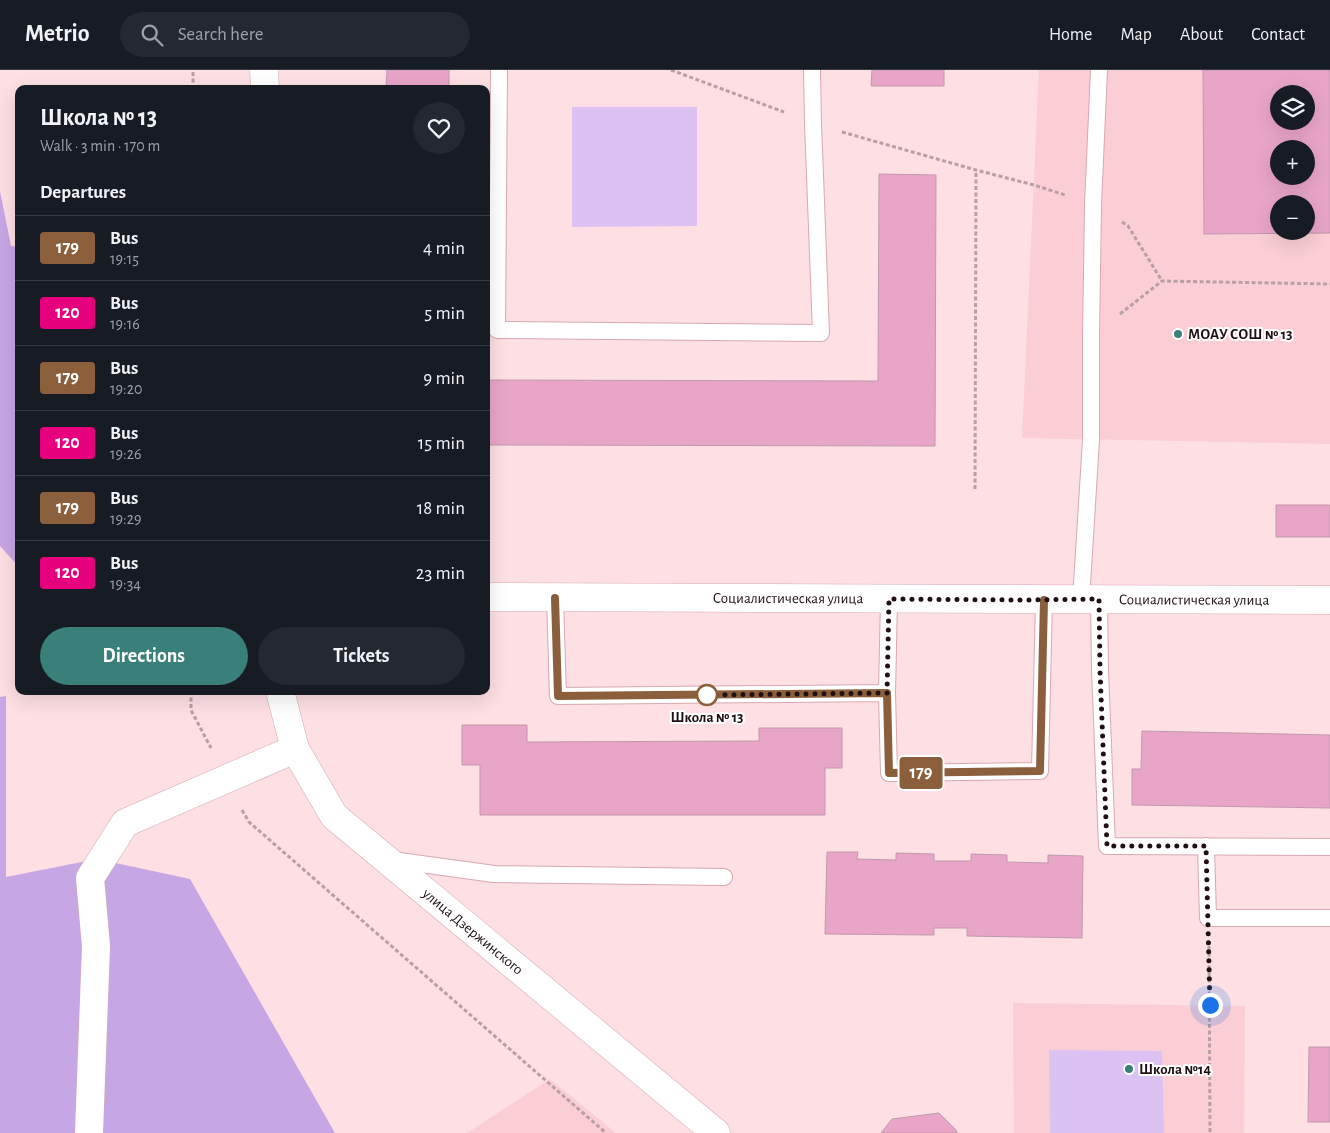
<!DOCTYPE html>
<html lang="en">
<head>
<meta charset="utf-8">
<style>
	body { margin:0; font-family:"Alegreya Sans",sans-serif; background:#242831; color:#f1f3f6; height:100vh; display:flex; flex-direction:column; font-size:19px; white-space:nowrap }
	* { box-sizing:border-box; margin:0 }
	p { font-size:16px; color:#9ea1a6 }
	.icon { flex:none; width:28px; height:28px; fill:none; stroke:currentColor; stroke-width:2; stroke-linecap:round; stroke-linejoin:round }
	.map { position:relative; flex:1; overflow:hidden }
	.drawer { position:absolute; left:15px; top:15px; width:475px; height:610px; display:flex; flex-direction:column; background:#171b24; border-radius:10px; box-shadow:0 5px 20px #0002 }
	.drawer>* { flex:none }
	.badge { padding:0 10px; border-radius:4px; font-size:18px; line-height:32px }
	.tools { position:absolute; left:1270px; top:15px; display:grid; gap:10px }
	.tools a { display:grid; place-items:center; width:45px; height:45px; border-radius:50%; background:#171b24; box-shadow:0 5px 20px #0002; font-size:25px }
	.you { position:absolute; width:25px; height:25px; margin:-12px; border:4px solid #fff; border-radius:50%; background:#1a73e8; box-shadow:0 0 0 8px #1a73e833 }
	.map>.badge { position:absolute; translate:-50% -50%; box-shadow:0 0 0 2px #fff }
	h2 { padding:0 25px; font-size:19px; line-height:45px }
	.round { display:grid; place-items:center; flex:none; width:52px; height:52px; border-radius:26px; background:#242831 }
	.overview { display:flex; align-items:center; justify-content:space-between; height:85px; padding:0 25px }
	h1 { font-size:24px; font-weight:700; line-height:38px }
	.primary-button { display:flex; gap:10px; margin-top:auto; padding:10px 25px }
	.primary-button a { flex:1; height:58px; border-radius:30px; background:#388079; color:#fff; font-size:20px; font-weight:700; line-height:58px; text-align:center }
	.primary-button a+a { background:#242831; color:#f1f3f6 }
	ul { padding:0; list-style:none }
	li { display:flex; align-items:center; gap:15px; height:65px; padding:0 25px; border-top:1px solid #363941 }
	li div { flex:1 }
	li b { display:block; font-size:19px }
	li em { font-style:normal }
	li .badge { min-width:55px; font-weight:700; text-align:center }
	header { display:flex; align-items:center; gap:30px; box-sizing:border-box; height:70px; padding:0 25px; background:#171b24; border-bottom:1px solid #363941 }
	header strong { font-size:24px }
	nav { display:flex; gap:28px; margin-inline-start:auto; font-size:18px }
	.search { width:350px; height:45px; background:#242831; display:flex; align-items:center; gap:12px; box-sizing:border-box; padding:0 18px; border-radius:28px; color:#9ea1a6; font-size:19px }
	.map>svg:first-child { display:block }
	.built { fill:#fbced5; fill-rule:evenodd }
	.green { fill:#dbc2f3 }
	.forest { fill:#c6a6e4 }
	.building { fill:#e9a5c8; stroke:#c199ad; fill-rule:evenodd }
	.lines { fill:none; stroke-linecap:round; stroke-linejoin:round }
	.lane-casing { stroke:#d7a9b1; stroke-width:18 }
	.street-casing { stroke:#d7a9b1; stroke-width:29 }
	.secondary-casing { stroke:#d7a9b1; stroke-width:29 }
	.path { stroke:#b99fa3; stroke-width:3; stroke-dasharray:4 2.5; stroke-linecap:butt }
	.lane { stroke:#fff; stroke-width:16 }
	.street { stroke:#fff; stroke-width:28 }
	.secondary { stroke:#fff; stroke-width:28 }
	.line-casing { stroke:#fff; stroke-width:11 }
	.line { stroke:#8b5e3c; stroke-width:8 }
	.walk { stroke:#201013; stroke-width:5; stroke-dasharray:0 9 }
	.poi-dot { fill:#388079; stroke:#fff; stroke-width:2 }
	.stop-dot { fill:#fff; stroke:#8b5e3c; stroke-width:2.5 }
	.labels { text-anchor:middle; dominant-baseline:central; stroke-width:4; stroke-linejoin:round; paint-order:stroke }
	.poi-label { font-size:15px; font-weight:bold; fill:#201013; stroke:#fff; text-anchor:start }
	.street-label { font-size:15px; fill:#201013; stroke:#fff }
	.stop-label { font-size:15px; font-weight:bold; fill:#201013; stroke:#fff }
</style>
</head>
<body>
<header>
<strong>Metrio</strong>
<div class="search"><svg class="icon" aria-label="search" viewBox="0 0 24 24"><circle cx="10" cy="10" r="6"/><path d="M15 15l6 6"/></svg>Search here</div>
<nav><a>Home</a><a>Map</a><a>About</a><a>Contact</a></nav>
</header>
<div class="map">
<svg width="1330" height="1063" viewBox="0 0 1330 1063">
	<rect width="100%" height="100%" fill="#fddfe4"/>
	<path class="built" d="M 1039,0 L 1330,0 L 1330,374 L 1022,368 ZM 1279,24 L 1306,24 L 1306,51 L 1279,51 ZM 1279,79 L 1306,79 L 1306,106 L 1279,106 ZM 1279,134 L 1306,134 L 1306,161 L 1279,161 Z
		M 1013,933 L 1245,936 L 1244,1063 L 1014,1063 Z
		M 550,1009 L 616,1063 L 467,1063 Z"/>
	<path class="green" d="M 572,37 L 697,37 L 697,156 L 572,157 Z
		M 1049,980 L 1162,981 L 1164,1063 L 1050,1063 Z"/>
	<path class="forest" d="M 0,121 L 11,176 L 19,177 L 19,497 L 0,476 Z
		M 6,626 L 6,807 L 97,789 L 190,809 L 335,1063 L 0,1063 L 0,627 Z"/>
	<path class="building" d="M 387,0 L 449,0 L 449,19 L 386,19 Z
		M 872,0 L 944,0 L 944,16 L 871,16 Z
		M 1203,0 L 1330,0 L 1330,163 L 1204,164 ZM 1279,24 L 1306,24 L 1306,51 L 1279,51 ZM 1279,79 L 1306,79 L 1306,106 L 1279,106 ZM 1279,134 L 1306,134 L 1306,161 L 1279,161 Z
		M 879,104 L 936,105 L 935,376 L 486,375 L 486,310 L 878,311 Z
		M 1276,435 L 1330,435 L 1330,467 L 1276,467 Z
		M 462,655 L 527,655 L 527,672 L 759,671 L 759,658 L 842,658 L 842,698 L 825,698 L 825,745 L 480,745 L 480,695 L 462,695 Z
		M 1142,661 L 1330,665 L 1330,738 L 1132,735 L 1132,699 L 1141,699 Z
		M 827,782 L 858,782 L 857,789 L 896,790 L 896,783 L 934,784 L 934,791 L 971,791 L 971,784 L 1007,785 L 1007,792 L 1048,793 L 1048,785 L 1083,786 L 1082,868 L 967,866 L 967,858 L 934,858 L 934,865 L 825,864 Z
		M 1309,977 L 1330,977 L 1330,1052 L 1308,1052 Z
		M 939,1043 L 956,1060 L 957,1063 L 881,1063 L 892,1049 Z"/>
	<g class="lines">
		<defs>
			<path id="lane" d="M 499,0 L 497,260 L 821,263 L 813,53 L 812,0
				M 555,528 L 558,626 L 887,623
				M 889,529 L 887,623 L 889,703 L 1040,701 L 1044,530
				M 1099,529 L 1100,600 L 1107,776 L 1330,777
				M 1081,530 L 1091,370 L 1091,267 L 1093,135 L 1099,0
				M 1206,776 L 1208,848 L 1330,848
				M 392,790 L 494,804 L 724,807"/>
			<path id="street" d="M 89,1063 L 96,876 L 90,808 L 125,753 L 295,679"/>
			<g id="secondary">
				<path d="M 264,0 L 265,19"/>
				<path id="s1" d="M 486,527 L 1330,530"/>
				<path id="s2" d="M 280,621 L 295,679 L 334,746 L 716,1063"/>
			</g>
		</defs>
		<use href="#lane" class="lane-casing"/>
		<use href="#street" class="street-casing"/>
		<use href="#secondary" class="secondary-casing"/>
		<path class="path" d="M 671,0 L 784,42
			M 193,19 L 193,0
			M 842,62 L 976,100 L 1034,115 L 1065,125
			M 1122,152 L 1128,156 L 1162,211
			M 1120,244 L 1162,211 L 1330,214
			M 975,419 L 976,100
			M 191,621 L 191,640 L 211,678
			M 242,740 L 249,752 L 606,1063
			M 1209,876 L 1210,1063"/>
		<use href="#lane" class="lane"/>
		<use href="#street" class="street"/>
		<use href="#secondary" class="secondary"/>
	</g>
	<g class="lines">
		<defs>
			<path id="line" d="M 555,528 L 558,626 L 887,623 L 889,703 L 1040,701 L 1044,530"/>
		</defs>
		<use href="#line" class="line-casing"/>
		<use href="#line" class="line"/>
		<path class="walk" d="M 707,625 L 887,623 L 889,529 L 1022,530 L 1099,529 L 1100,600 L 1107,776 L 1206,776 L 1210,935"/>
	</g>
	<g class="poi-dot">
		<circle cx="1178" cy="264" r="5"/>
		<circle cx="1129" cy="999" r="5"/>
	</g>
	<circle class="stop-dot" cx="707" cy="625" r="10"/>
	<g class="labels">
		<g class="poi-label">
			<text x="1188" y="264">МОАУ СОШ № 13</text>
			<text x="1139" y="999">Школа №14</text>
		</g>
		<g class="street-label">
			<text stroke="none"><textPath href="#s1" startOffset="302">Социалистическая улица</textPath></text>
			<text stroke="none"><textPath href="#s1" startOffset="708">Социалистическая улица</textPath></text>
			<text stroke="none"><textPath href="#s2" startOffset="318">улица Дзержинского</textPath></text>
		</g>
		<g class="stop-label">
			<text x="707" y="647">Школа № 13</text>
		</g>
	</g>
</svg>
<div class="tools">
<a><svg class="icon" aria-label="layers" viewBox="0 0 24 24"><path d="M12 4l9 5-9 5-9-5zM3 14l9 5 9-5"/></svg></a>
<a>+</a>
<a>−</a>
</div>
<div class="you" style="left:1210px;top:935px"></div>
<b class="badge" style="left:921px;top:703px;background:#8b5e3c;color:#fff">179</b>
<section class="drawer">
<div class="overview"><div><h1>Школа № 13</h1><p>Walk · 3 min · 170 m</p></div><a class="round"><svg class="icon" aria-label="heart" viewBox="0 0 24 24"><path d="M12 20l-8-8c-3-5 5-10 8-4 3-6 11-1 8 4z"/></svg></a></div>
<h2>Departures</h2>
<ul>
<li><span class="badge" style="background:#8b5e3c;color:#fff">179</span><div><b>Bus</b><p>19:15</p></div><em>4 min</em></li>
<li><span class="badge" style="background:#e6007e;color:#fff">120</span><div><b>Bus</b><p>19:16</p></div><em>5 min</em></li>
<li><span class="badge" style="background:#8b5e3c;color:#fff">179</span><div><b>Bus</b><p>19:20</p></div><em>9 min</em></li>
<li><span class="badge" style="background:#e6007e;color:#fff">120</span><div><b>Bus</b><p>19:26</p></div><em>15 min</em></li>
<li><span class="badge" style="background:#8b5e3c;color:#fff">179</span><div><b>Bus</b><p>19:29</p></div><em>18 min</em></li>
<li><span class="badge" style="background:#e6007e;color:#fff">120</span><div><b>Bus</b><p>19:34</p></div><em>23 min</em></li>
</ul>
<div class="primary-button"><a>Directions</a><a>Tickets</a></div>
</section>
</div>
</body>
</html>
